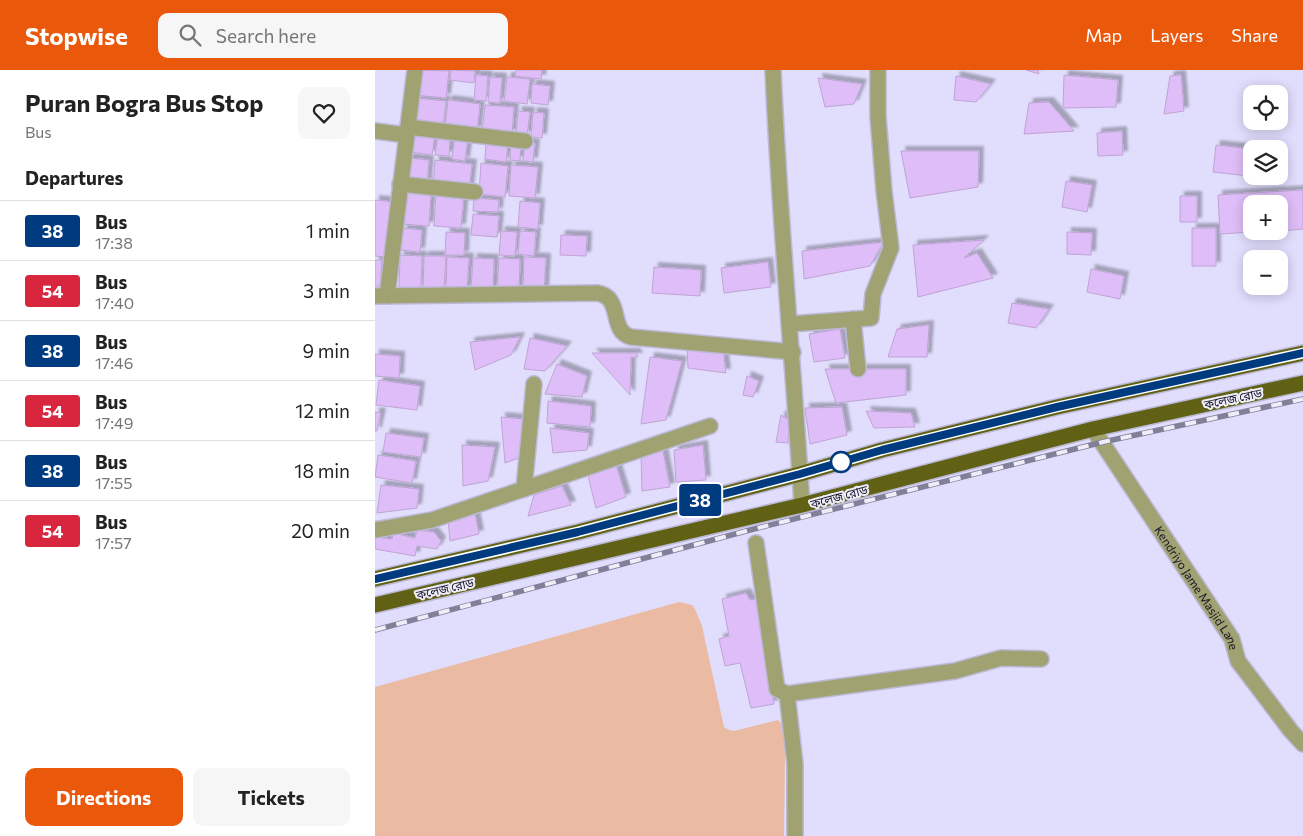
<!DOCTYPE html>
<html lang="en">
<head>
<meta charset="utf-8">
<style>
	body { margin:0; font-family:Commissioner,"Noto Sans Bengali",sans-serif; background:#f6f6f6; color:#222; height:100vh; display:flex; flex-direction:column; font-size:19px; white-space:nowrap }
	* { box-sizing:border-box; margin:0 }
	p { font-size:16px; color:#767676 }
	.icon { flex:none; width:28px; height:28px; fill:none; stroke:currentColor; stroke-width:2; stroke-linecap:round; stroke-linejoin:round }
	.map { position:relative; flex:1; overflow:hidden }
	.drawer { display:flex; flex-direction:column; background:#fff; width:375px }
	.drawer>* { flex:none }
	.badge { padding:0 10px; border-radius:4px; font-size:18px; line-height:32px }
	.controls { position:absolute; left:868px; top:15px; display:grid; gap:10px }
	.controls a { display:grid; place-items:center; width:45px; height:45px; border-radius:10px; background:#fff; box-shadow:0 2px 12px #0003; font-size:25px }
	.map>.badge { position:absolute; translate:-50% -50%; box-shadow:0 0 0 2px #fff }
	h2 { padding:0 25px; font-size:19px; line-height:45px }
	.round { display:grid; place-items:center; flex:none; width:52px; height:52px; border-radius:10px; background:#f6f6f6 }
	.headline { display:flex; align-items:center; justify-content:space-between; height:85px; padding:0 25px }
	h1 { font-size:24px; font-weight:700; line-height:38px }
	.button { display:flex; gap:10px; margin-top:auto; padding:10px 25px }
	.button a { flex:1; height:58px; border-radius:10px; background:#ea580c; color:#fff; font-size:20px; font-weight:700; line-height:58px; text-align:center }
	.button a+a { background:#f6f6f6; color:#222 }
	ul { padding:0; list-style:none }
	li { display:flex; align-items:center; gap:15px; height:60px; padding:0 25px; border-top:1px solid #e0e0e0 }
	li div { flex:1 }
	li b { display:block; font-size:19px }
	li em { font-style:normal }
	li .badge { min-width:55px; font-weight:700; text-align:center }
	header { display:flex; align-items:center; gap:30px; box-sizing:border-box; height:70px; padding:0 25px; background:#ea580c; color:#fff }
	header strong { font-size:24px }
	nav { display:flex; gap:28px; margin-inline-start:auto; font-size:18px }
	.search { width:350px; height:45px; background:#f6f6f6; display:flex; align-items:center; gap:12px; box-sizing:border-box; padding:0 18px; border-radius:10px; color:#767676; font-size:19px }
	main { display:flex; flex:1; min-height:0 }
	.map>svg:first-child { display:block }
	.green { fill:#eabba2 }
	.building { fill:#dfbdf8; stroke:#bfa4d3; filter:url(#shadow) }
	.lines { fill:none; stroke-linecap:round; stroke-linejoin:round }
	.minor-casing { stroke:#bcb9d7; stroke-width:18 }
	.trunk-casing { stroke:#bcb9d7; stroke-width:18 }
	.minor { stroke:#a0a272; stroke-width:15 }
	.trunk { stroke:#606114; stroke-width:15 }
	.rail-casing { stroke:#827f99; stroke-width:5.5 }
	.rail { stroke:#eeedf8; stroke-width:4; stroke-dasharray:11; stroke-linecap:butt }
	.line-casing { stroke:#fff; stroke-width:11 }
	.line { stroke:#003b80; stroke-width:8 }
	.stop-dot { fill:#fff; stroke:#003b80; stroke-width:2.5 }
	.labels { text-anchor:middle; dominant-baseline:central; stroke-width:4; stroke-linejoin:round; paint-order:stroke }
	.street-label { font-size:12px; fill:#191629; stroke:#eeedf8 }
</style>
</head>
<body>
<header>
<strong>Stopwise</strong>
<div class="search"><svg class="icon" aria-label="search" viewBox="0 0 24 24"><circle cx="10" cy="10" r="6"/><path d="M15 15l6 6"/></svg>Search here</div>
<nav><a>Map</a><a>Layers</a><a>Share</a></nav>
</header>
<main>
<section class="drawer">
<div class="headline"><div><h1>Puran Bogra Bus Stop</h1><p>Bus</p></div><a class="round"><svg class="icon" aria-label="heart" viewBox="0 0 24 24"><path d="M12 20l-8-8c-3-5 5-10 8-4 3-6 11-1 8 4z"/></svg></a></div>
<h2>Departures</h2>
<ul>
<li><span class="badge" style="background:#003b80;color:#fff">38</span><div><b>Bus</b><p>17:38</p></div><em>1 min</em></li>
<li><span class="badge" style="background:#d7263d;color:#fff">54</span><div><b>Bus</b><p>17:40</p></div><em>3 min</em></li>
<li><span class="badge" style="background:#003b80;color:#fff">38</span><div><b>Bus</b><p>17:46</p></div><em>9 min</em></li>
<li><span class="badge" style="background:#d7263d;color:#fff">54</span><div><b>Bus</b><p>17:49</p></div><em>12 min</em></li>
<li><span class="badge" style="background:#003b80;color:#fff">38</span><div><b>Bus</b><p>17:55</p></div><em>18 min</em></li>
<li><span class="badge" style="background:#d7263d;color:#fff">54</span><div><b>Bus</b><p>17:57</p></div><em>20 min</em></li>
</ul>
<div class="button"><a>Directions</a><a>Tickets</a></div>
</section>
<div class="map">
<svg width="928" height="766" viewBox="0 0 928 766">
	<defs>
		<filter id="shadow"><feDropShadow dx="4.5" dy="-4.5" stdDeviation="1" flood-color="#0004"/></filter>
	</defs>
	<rect width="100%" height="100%" fill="#e0ddfd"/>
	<path class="green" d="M 304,532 L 317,535 L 320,539 L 327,556 L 349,657 L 354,660 L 359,661 L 403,650 L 407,654 L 410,685 L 409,766 L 0,766 L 0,617 Z"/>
	<path class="building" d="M 41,0 L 74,1 L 71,28 L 38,25 Z
		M 76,0 L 100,1 L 99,13 L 75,10 Z
		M 141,0 L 167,0 L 166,9 L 140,6 Z
		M 651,0 L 663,0 L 664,4 Z
		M 101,5 L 113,6 L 111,31 L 99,30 Z
		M 689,5 L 743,10 L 741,37 L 688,38 Z
		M 806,5 L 809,41 L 789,44 L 795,6 Z
		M 581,6 L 616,14 L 601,32 L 579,30 Z
		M 115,7 L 127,8 L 125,33 L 113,32 Z
		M 132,7 L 155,9 L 152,34 L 129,31 Z
		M 443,8 L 487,14 L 479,34 L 450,37 Z
		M 157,14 L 175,16 L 173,35 L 156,33 Z
		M 39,28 L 71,31 L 68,58 L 36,55 Z
		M 73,30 L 105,34 L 102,61 L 70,58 Z
		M 674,32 L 699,61 L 649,64 L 654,33 Z
		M 110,35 L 139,37 L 137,64 L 107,62 Z
		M 143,41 L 155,42 L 152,66 L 141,65 Z
		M 158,42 L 169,43 L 167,68 L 156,67 Z
		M 747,61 L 748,85 L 723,86 L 722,63 Z
		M 38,62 L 60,65 L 57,85 L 35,82 Z
		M 63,65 L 75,66 L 74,86 L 60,85 Z
		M 80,66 L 93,68 L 90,91 L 77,89 Z
		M 111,72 L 133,74 L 131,92 L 110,89 Z
		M 136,72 L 146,73 L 145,91 L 135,90 Z
		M 150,73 L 160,73 L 158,92 L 148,91 Z
		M 841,75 L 876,79 L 873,106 L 838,102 Z
		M 526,81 L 604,81 L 603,117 L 535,128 Z
		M 33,88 L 54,90 L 52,114 L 31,112 Z
		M 60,90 L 97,94 L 94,120 L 58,117 Z
		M 106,93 L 133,96 L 130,127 L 104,124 Z
		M 136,95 L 163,97 L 160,128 L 134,126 Z
		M 691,111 L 717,115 L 712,142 L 687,137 Z
		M 928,120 L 928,159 L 904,161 L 904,134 L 876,134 L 876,161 L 894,161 L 845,164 L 843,125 Z
		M 29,121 L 56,123 L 54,156 L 27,154 Z
		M 61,123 L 89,125 L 86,158 L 59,156 Z
		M 805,126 L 822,126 L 822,152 L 805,152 Z
		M 99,128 L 124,130 L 123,142 L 98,141 Z
		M 0,130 L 18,132 L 11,187 L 0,186 Z
		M 145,131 L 165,133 L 163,159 L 143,157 Z
		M 98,144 L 124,146 L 122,167 L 96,165 Z
		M 28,158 L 47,160 L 45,182 L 26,180 Z
		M 817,158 L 841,158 L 841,196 L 817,196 Z
		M 126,161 L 142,162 L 140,186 L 124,185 Z
		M 145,161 L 161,162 L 159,186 L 143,184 Z
		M 71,162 L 90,163 L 89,185 L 70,185 Z
		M 692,162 L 717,163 L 716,185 L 692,184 Z
		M 186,165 L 212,166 L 211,186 L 185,185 Z
		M 609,170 L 589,188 L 602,183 L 618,208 L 543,227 L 538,175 Z
		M 509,172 L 495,196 L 429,209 L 427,181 Z
		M 25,185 L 47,186 L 46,219 L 24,218 Z
		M 49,186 L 71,186 L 69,219 L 48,218 Z
		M 72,187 L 94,188 L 92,220 L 71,220 Z
		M 149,187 L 171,188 L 169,221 L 148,220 Z
		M 98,188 L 119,189 L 118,221 L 96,220 Z
		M 124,188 L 145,189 L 144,221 L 122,220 Z
		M 0,190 L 7,190 L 5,216 L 0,216 Z
		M 393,192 L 396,217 L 349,223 L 346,198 Z
		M 279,197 L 326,200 L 325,226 L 277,223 Z
		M 716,199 L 749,206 L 745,229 L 712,222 Z
		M 637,233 L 674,239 L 661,258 L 633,253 Z
		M 554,255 L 552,287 L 513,287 L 522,259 Z
		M 465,259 L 470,288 L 439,292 L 434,264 Z
		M 145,267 L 136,285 L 100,300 L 95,272 Z
		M 155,268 L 192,276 L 170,301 L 149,299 Z
		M 312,276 L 348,280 L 351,303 L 313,298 Z
		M 217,283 L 261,283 L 263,287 L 256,287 L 255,325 Z
		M 0,284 L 25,286 L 24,308 L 0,306 Z
		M 275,287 L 307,291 L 291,350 L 266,354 Z
		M 182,294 L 212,306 L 207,327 L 170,324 Z
		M 450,299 L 531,299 L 531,325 L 461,333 Z
		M 372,306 L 384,311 L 378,327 L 368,325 Z
		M 4,310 L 45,316 L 42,340 L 1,335 Z
		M 173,331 L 216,336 L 215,357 L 172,353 Z
		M 467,337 L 472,365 L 435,374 L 430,338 Z
		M 491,341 L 536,343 L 540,357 L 499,358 Z
		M 0,342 L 6,343 L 2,361 L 0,361 Z
		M 406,345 L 414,350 L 413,373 L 401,372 Z
		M 126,347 L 149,349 L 144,388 L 130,393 Z
		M 175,358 L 214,363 L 212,380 L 178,383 Z
		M 11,363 L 49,368 L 46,387 L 8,382 Z
		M 87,375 L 120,377 L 113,411 L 88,416 Z
		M 328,375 L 331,410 L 301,412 L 299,380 Z
		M 288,381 L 295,417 L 267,421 L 266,385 Z
		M 3,385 L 41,391 L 37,413 L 0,407 Z
		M 241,395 L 251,427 L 221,438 L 213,406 Z
		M 6,415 L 44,419 L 42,438 L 2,443 Z
		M 187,416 L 196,435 L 153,446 L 159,425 Z
		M 100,444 L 104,464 L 75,471 L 73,450 Z
		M 42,460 L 59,462 L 66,471 L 62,479 L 42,476 L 40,486 L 0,479 L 0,467 L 17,469 L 18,463 L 40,468 Z
		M 371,523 L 375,530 L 381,529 L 399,634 L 376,638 L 365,593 L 350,596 L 344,569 L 354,566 L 347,529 Z"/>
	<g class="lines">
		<defs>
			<g id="minor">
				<path d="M 398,0 C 404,145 418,290 427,435"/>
				<path d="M 33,57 L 150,71"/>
				<path d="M 0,61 L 31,65"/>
				<path d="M 25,114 L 100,122"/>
				<path d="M 0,226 L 222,223 C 249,227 233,261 256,267 L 418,282"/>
				<path d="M 12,226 L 40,0"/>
				<path d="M 478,249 L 483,299"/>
				<path d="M 415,254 L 496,248 L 498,224 L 516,178 L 509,121 L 503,47 L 503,0"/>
				<path id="s1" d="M 718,359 L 857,569 L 863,591 L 916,661 L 928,674"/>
				<path d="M 149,419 L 159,314"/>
				<path d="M 0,460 L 57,450 L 335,356"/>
				<path d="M 381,473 L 402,619 L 412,624 L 420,694 L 420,766"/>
				<path d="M 412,624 L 580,601 L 626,588 L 666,589"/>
			</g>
			<path id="trunk" d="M 0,509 L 203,462 L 425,404 L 507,380 L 682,337 L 928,283
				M 0,535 L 427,435 L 718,359 L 928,313"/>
		</defs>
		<use href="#minor" class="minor-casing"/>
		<use href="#trunk" class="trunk-casing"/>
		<use href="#minor" class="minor"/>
		<use href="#trunk" class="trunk"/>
		<defs>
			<path id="rail" d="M 0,560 L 375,460 L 728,372 L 928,329"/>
		</defs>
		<use href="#rail" class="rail-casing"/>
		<use href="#rail" class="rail"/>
	</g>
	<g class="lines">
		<defs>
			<path id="line" d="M 0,509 L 203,462 L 425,404 L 507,380 L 682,337 L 928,283"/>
		</defs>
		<use href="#line" class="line-casing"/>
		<use href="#line" class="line"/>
	</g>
	<circle class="stop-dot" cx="466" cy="392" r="10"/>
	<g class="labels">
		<g class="street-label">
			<text transform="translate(858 328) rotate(-12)">কলেজ রোড</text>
			<text transform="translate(464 426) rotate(-15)">কলেজ রোড</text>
			<text transform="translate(70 518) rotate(-13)">কলেজ রোড</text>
			<text stroke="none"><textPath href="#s1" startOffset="190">Kendriyo Jame Masjid Lane</textPath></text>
		</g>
	</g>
</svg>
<div class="controls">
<a><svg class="icon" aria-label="locate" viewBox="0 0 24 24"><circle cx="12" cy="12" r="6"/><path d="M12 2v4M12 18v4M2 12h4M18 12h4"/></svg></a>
<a><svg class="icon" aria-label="layers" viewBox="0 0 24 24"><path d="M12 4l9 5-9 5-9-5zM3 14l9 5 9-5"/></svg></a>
<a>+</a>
<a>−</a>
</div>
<b class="badge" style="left:325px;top:430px;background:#003b80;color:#fff">38</b>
</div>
</main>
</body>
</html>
